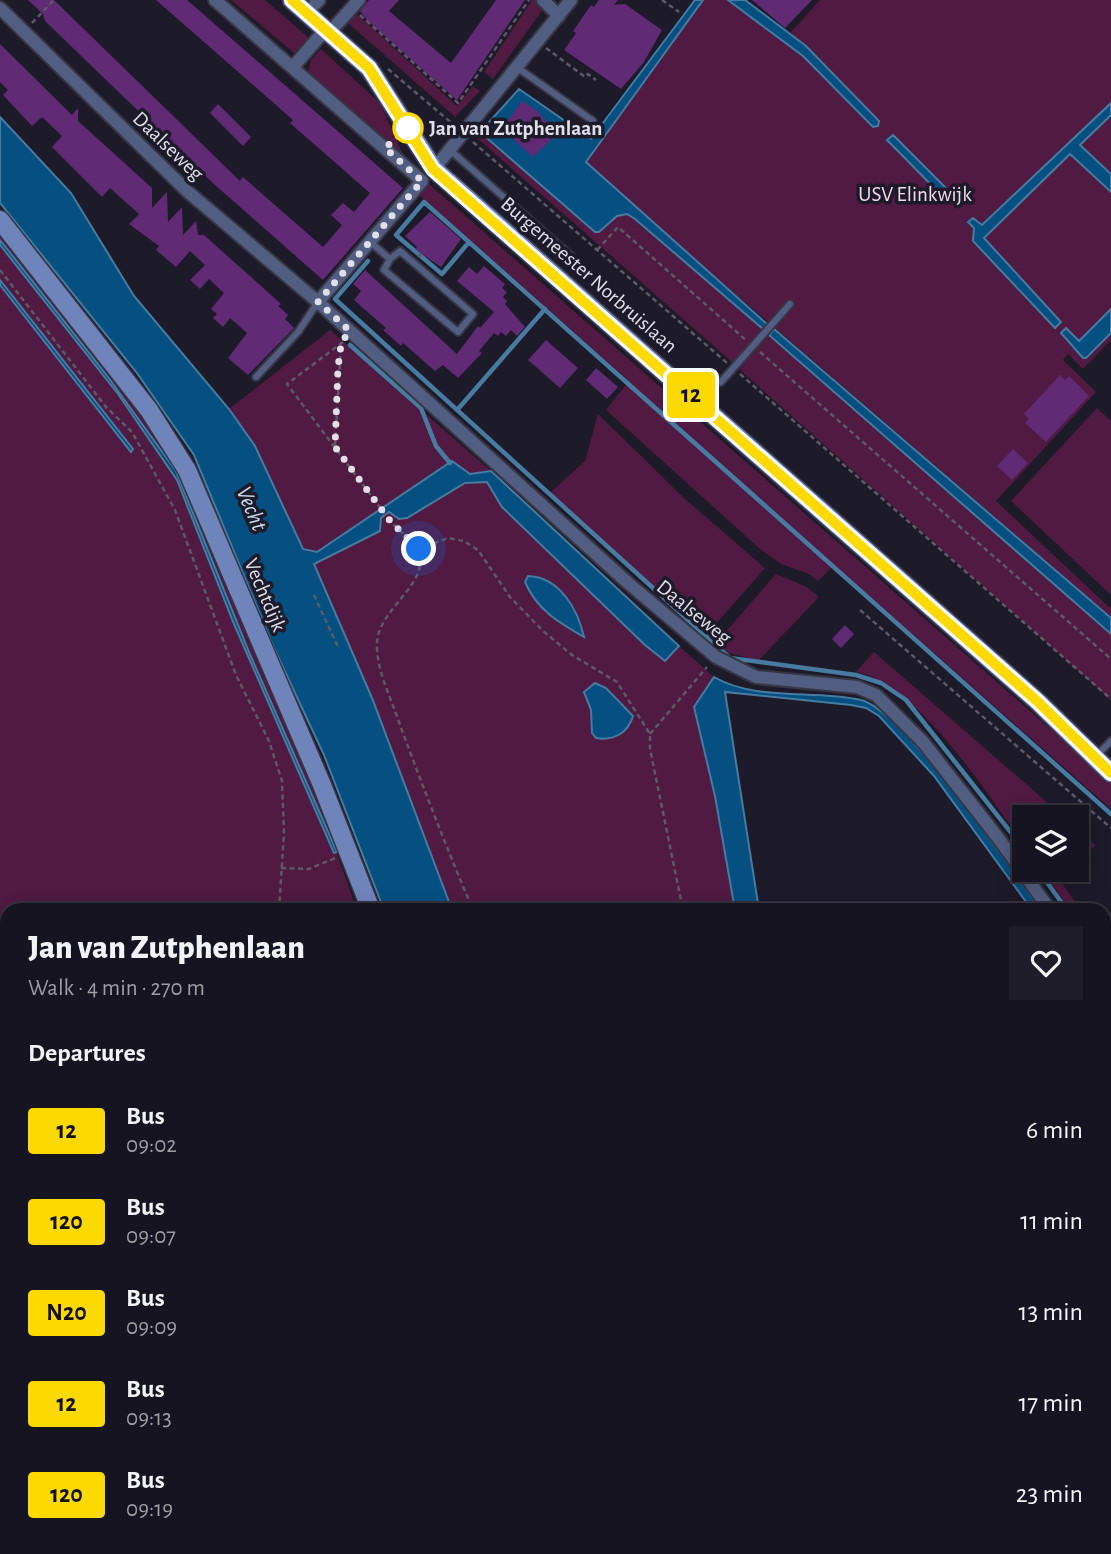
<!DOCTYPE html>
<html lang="en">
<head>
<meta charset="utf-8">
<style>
	body { margin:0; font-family:"Alegreya Sans",sans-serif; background:#1f1d29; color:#f1f3f6; height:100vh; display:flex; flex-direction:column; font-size:26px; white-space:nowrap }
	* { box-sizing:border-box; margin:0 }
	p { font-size:23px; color:#9e9ea5 }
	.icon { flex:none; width:38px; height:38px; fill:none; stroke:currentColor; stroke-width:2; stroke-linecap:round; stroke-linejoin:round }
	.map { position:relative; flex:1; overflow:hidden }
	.drawer { position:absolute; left:0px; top:903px; width:1111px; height:651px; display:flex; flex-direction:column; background:#161420; border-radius:21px 21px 0 0; box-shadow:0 4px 18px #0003,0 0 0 2px #35333e }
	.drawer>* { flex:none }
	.badge { padding:0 14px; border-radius:5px; font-size:24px; line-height:46px }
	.buttons { position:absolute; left:1012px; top:805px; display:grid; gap:14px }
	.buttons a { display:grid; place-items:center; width:77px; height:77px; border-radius:0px; background:#161420; box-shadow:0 4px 18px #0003,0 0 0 2px #35333e; font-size:35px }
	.you { position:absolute; width:35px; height:35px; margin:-18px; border:5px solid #fff; border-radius:50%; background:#1a73e8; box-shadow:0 0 0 10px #1a73e833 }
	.map>.badge { position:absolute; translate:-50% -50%; box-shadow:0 0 0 4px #fff }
	h2 { padding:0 28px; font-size:26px; line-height:63px }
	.round { display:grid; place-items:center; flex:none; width:74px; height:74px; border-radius:0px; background:#1f1d29 }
	.summary { display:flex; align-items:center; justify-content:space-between; height:119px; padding:0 28px }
	h1 { font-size:33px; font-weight:800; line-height:52px }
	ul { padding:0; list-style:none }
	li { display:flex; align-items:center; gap:21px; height:91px; padding:0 28px }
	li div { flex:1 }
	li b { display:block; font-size:26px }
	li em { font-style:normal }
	li .badge { min-width:77px; font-weight:700; text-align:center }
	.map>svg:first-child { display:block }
	.green { fill:#501a42; fill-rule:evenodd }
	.water { fill:#055080; stroke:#477ba0; stroke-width:2 }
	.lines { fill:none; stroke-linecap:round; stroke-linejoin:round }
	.stream { stroke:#477ba0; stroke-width:4.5 }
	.building { fill:#602a74 }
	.lane-casing { stroke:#383645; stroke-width:10 }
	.street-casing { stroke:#383645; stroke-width:16 }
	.secondary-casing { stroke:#383645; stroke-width:21 }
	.path { stroke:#5c5a68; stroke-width:2.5; stroke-dasharray:5 3.5; stroke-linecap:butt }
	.lane { stroke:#525e81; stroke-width:6 }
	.street { stroke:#525e81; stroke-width:12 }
	.secondary { stroke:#7084bc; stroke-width:18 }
	.line-casing { stroke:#fff; stroke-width:16 }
	.line { stroke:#fcd900; stroke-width:10 }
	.walk { stroke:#e0dfea; stroke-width:7; stroke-dasharray:0 12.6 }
	.stop-dot { fill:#fff; stroke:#fcd900; stroke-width:3.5 }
	.labels { text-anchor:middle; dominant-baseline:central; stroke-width:7; stroke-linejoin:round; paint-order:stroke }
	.stop-label { font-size:21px; font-weight:bold; fill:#e0dfea; stroke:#1d1a2a; text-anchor:start }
	.street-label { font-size:21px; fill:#e0dfea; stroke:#1d1a2a }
	.park-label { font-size:21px; fill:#f2dbe9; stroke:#1d1a2a }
	.water-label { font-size:23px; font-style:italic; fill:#cadeef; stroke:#1d1a2a }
</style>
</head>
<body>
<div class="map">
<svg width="1111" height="1554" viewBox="0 0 1111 1554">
	<rect width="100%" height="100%" fill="#1d1a2a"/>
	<path class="green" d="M 231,0 L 265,0 L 309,38 L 294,53 Z
		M 532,0 L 537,0 L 544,8 L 493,79 L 484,72 Z
		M 703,0 L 728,0 L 783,41 L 820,0 L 1111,0 L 1111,310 L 1086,358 L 1111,333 L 1111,340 L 1083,369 L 1068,354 L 1063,360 L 1096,392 L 996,501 L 1111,609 L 1111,618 C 937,465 759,317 586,163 Z
		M 357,14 L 457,106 L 473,86 L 480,91 L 455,117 L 348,23 Z
		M 321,49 L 380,103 L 405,159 L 308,72 L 311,60 Z
		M 480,132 L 595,232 L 600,232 L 617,216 L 627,214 L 635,219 L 763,329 L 733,363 L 476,137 Z
		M 429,184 L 1111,782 L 1111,809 L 834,565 L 818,581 L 809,574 L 781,564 L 760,549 L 606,410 L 629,381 L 419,195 Z
		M 0,235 L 172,453 L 185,477 L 315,793 L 357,910 L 7,910 L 7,1309 L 0,1304 Z
		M 330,330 L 491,471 L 470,474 L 452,461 L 317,552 L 302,547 L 255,446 L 229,409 Z
		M 769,335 L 1111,634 L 1111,700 L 739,369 Z
		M 1097,408 L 1111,421 L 1111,595 L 1011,501 Z
		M 598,414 L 684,498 L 765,568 L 706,635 L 550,493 L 585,461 Z
		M 487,482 L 502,507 L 645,645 L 665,660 L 679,646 L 714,677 L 694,708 L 715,796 L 735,910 L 452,910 L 372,698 L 314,564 L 380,531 L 381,518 L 389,512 L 407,518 L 465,483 ZM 591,710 L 631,723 C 623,736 611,741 596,738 Z
		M 776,574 L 807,587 L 819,597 L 758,661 L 729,653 L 716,643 Z
		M 874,652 L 1064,817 L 1024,817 L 1024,845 C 989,796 916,682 856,672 Z
		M 1076,828 L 1095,845 L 1076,867 Z
		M 1042,870 L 1074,870 L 1063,885 L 1081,910 L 1070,910 Z
		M 1111,1044 L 1111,1181 L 1104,1186 L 1104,1049 Z
		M 287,1547 L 617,1547 L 624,1554 L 276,1554 Z"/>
	<path class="water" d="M 695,0 L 703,0 L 586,162 L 767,324 L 763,329 L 635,219 L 627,214 L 617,216 L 599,232 L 595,232 L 480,132 L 519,89 L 591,139 Z
		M 728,0 L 745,0 L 806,46 L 879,121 L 878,126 L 873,127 L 803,56 Z
		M 1111,103 L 1111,115 L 1080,145 L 1111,174 L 1111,192 L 1070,154 L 984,238 L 1061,322 L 1055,328 L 973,241 L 974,228 L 968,222 L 973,218 L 982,225 Z
		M 0,117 L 71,193 L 134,296 L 229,409 L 255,446 L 303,549 L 317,552 L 452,461 L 470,474 L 491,471 L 679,646 L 665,661 L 645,645 L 502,507 L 487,482 L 465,483 L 407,518 L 399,519 L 389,512 L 381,518 L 380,531 L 314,564 L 372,698 L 452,910 L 384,910 L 324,755 L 273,646 L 194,455 L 137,373 L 0,203 Z
		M 893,135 L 955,197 L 954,202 L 949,203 L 887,140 Z
		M 0,240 L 108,377 L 176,471 L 249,652 L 337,852 L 334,853 L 234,624 L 177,480 L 118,394 L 0,245 Z
		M 0,280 L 133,449 L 131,452 L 0,285 Z
		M 1111,309 L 1111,333 L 1086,358 L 1083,358 L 1061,333 L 1066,328 L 1079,341 Z
		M 774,329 L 1111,618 L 1111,634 L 769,335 Z
		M 528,576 C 560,577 578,610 584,637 C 558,622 537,610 525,582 Z
		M 714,677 C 758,702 813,689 861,700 C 903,710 1012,869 1041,910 L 1032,910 L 934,776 L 879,716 L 866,708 L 851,705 L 725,692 L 759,910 L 735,910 L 715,796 L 694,707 Z
		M 595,683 L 606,688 L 633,716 C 628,733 614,741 596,738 L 592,733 L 591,710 L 584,692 Z"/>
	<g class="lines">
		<path class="stream" d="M 469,242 L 442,274 L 396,235 L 424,202 C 654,405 881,611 1111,814
			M 368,261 L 335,299 L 730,658 L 856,675 L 881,683 L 906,700 L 1024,849
			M 350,345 L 421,408 L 436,446 L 450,463
			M 458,409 L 545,309
			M 1038,870 L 1067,910
			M 1104,964 L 1111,973
			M 189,1547 L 196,1554"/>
	</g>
	<path class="building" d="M 28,0 L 54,0 L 240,181 L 243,177 L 323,247 L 342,225 L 331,215 L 343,203 L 354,212 L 370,193 L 290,123 L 293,120 L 156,0 L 187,0 L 403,188 L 323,280 L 215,185 L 45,21 L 43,14 Z
		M 369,0 L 399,0 L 389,11 L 451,63 L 496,0 L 525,0 L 457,100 L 368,21 L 360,11 Z
		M 599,0 L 618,0 L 614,5 L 625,4 L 662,30 L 644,62 L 621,89 L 564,50 L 576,33 L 573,31 L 591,5 L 594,7 Z
		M 752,0 L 812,0 L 785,28 Z
		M 0,44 L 72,115 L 78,108 L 78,121 L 152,188 L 152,208 L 167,192 L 168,222 L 182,207 L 183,235 L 196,221 L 198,235 L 204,235 L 281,304 L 278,306 L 288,315 L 285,319 L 294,328 L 248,375 L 228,358 L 247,333 L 230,318 L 223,327 L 213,318 L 217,314 L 211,309 L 224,293 L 209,279 L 200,289 L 190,280 L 205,265 L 190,251 L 176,267 L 156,250 L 159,246 L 129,224 L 139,214 L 110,188 L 102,197 L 52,147 L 62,136 L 42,117 L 32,126 L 3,95 L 8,90 L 0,82 Z
		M 522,101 L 536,110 L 558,133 L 533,157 L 502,129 Z
		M 218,104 L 251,137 L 243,146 L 210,113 Z
		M 430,212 L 461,239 L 441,267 L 415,249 L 417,247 L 405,236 Z
		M 484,266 L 505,284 L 502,288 L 507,292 L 503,297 L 507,301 L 505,304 L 525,327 L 517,336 L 511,330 L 506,336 L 501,332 L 498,336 L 494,333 L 479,351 L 482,353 L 458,378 L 443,365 L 435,371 L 403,343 L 401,346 L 383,330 L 386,328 L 354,300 L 361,291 L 353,284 L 365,270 L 457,354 L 478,326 L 480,328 L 494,312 L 457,281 L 469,267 L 477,274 Z
		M 546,340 L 578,368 L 560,388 L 528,360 Z
		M 596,368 L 618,387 L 607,399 L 586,380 Z
		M 1060,375 L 1065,380 L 1069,376 L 1089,396 L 1046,442 L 1025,423 L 1029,419 L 1024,414 Z
		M 1013,449 L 1028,463 L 1012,480 L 997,466 Z
		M 845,625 L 854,634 L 841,648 L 832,639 Z"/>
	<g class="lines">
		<defs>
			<path id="lane" d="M 518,68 L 593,121
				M 450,150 L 572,257
				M 369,241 L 390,259 L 400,251 L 473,314 L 458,332 L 384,270 L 390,259
				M 256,377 L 298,332 L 318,302
				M 721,382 L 790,304
				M 1095,757 L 1111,741
				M 1104,1213 L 1111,1220"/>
			<path id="street" d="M 215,0 L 422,181 L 318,302
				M 543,0 L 559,16
				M 315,4 L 319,0
				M 0,8 L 187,191 L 318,302 L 628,583 L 716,657 L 756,677 L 857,687 L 876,695 L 923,742 L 999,839 L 1050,910
				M 337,24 L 359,0
				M 293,67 L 326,29
				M 434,169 L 571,0
				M 1104,986 L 1111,996
				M 1104,1313 L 1111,1324
				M 0,1398 L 7,1404
				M 1104,1435 L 1111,1430
				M 1104,1517 L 1111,1527
				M 176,1547 L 185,1554
				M 802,1547 L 806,1554
				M 914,1547 L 917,1554
				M 978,1547 L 982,1554
				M 1090,1554 L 1111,1545"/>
			<path id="secondary" d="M 292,0 L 369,68 L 434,169 L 1037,701 L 1111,773
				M 0,220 L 149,410 L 187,470 L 322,785 L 371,910
				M 1104,1207 L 1111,1201"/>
		</defs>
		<use href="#lane" class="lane-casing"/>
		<use href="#street" class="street-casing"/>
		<use href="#secondary" class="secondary-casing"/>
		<path class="path" d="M 662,0 L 679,12
			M 360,15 L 458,103 L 529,0
			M 32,23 L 54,0
			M 546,48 L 585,77 L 588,74 L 596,80
			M 388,69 L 455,126
			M 473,142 L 727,363
			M 597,250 L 618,227 L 747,341
			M 418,257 L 424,250
			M 0,270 L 106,407 L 132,432 L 175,510 L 236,675 L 269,741 L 282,781 L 284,832 L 279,910
			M 343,342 L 287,384 L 391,522 L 419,549 L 448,538 L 464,541 L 478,550 L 510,597 L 543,631 L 572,655 L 617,682 L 650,734 L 650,749 L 683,910
			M 760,352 L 1111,659
			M 740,374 L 1111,699
			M 335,446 L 341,345
			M 419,549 C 431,587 374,609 377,648 C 378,674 392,700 400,725 C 423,787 447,849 473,910
			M 314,595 L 338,647
			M 860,610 L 1111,828
			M 650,734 L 707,667
			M 281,868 L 309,869 L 335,858
			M 0,1072 L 7,1079
			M 1104,1086 L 1111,1081
			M 1104,1169 L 1111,1164
			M 0,1377 L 7,1382
			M 216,1547 L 223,1554
			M 443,1547 L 451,1554
			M 541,1547 L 544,1554
			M 856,1547 L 860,1554
			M 271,1554 L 282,1547"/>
		<use href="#lane" class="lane"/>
		<use href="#street" class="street"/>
		<use href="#secondary" class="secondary"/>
	</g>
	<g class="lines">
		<defs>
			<path id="line" d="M 292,0 L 369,68 L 433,169 L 1037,701 L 1111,773"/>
		</defs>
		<use href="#line" class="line-casing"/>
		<use href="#line" class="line"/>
		<path class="walk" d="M 408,128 L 385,148 L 422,181 L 318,302 L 349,330 L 341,345 L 338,367 L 335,447 L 391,522 L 419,549"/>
	</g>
	<circle class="stop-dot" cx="408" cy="128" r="14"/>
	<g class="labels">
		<g class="stop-label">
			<text x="429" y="128">Jan van Zutphenlaan</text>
		</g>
		<g class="street-label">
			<text transform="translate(168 146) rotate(44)">Daalseweg</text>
			<text transform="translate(589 275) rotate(41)">Burgemeester Norbruislaan</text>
			<text transform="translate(265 595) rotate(67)">Vechtdijk</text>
			<text transform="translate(694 612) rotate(39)">Daalseweg</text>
		</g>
		<g class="park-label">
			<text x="915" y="194">USV Elinkwijk</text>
		</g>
		<g class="water-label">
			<text transform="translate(251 509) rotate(67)">Vecht</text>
		</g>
	</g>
</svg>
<div class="buttons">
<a><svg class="icon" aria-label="layers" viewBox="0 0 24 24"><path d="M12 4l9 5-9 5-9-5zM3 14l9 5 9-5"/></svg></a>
</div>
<div class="you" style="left:419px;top:549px"></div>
<b class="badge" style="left:691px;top:395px;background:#fcd900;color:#111">12</b>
<section class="drawer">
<div class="summary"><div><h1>Jan van Zutphenlaan</h1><p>Walk · 4 min · 270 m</p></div><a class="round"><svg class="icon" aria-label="heart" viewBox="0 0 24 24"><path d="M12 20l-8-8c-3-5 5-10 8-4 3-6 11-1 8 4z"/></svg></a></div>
<h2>Departures</h2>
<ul>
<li><span class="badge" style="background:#fcd900;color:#111">12</span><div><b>Bus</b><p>09:02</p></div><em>6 min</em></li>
<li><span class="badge" style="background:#fcd900;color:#111">120</span><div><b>Bus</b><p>09:07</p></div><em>11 min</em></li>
<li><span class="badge" style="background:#fcd900;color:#111">N20</span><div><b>Bus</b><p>09:09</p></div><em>13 min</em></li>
<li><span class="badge" style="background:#fcd900;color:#111">12</span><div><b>Bus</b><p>09:13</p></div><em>17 min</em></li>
<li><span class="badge" style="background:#fcd900;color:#111">120</span><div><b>Bus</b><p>09:19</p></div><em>23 min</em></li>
</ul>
</section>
</div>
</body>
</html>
